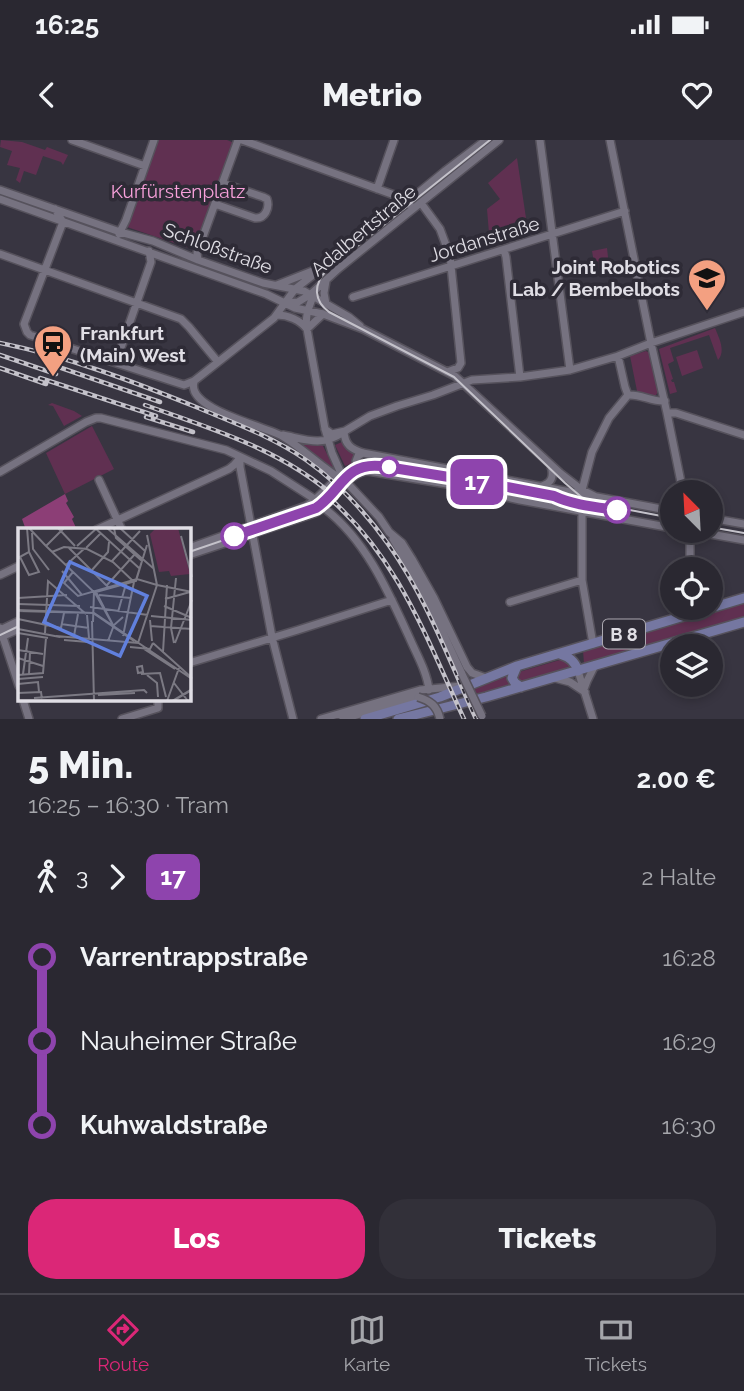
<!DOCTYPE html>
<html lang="de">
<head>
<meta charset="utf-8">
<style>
	body { margin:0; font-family:Raleway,sans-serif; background:#323039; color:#f1f3f6; height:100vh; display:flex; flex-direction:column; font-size:26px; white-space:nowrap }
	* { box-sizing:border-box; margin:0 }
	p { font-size:23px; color:#a5a6ab }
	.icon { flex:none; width:38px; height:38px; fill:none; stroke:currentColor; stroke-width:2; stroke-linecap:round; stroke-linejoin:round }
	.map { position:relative; height:579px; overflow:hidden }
	.drawer { display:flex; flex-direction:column; background:#2a2831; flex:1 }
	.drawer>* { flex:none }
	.badge { padding:0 14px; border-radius:10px; font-size:24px; line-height:46px }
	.needle { width:46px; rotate:336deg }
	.buttons { position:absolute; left:660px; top:340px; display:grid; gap:14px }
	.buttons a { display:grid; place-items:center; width:63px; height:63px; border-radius:50%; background:#2a2831; box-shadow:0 4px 10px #0003,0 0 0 2px #46444d; font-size:35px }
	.map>.badge { position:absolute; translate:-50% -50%; box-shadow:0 0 0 4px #fff }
	.legs { display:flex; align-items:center; gap:10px; height:77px; padding:0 28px; font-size:23px }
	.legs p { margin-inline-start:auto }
	.summary { display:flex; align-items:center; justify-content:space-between; height:119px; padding:0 28px }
	h1 { font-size:38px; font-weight:800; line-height:52px }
	.primary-button { display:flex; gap:14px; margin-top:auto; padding:14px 28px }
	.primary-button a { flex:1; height:80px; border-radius:28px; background:#db2777; color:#fff; font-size:28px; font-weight:800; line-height:80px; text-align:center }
	.primary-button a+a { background:#323039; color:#f1f3f6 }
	ul { padding:0 28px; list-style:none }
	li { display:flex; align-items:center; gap:24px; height:84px; font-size:26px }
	li i { display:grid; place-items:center; width:10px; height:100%; margin:0 9px; background:currentColor }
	li i::after { content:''; width:18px; height:18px; margin:-9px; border:5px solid; border-radius:50%; background:#2a2831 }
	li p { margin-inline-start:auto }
	li:first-child i { background:linear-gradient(#0000 50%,currentColor 0) }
	li:last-child i { background:linear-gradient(currentColor 50%,#0000 0) }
	.status { display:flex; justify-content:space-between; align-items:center; height:49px; padding:0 35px; background:#2a2831; direction:ltr }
	.status svg { height:19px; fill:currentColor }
	header { display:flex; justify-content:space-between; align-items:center; height:91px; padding:0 28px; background:#2a2831; font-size:32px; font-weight:800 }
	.menu { display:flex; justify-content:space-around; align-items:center; height:98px; border-top:2px solid #46444d; background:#2a2831; font-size:19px; color:#a5a6ab }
	.menu a { display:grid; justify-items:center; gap:4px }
	.menu .active { color:#db2777 }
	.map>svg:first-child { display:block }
	.green { fill:#603051 }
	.forest { fill:#8c3e76 }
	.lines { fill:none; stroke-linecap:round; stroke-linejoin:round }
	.minor-casing { stroke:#56525c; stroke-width:10 }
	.major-casing { stroke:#56525c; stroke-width:12 }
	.minor { stroke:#767280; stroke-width:7 }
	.major { stroke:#7577a1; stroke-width:9 }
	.tram { stroke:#c4c2ca; stroke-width:2 }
	.rail-casing { stroke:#c4c2ca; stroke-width:4.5 }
	.rail { stroke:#2e2b36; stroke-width:2; stroke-dasharray:5; stroke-linecap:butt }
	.minor-bridge-casing { stroke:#56525c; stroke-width:10; stroke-linecap:butt }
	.minor-bridge { stroke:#767280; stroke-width:7 }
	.line-1-casing { stroke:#fff; stroke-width:16 }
	.line-1 { stroke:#8e44ad; stroke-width:10 }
	.stop-1-dot { fill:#fff; stroke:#8e44ad; stroke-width:3.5 }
	.labels { text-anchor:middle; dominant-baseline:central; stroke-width:7; stroke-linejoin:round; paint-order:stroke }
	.shield { fill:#2e2b36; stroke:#aba8b0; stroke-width:2 }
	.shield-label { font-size:18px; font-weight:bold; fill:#e0dee5 }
	.park-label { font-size:19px; fill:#f8a1db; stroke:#2e2b36 }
	.street-label { font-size:19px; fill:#e0dee5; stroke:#2e2b36 }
	.poi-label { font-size:19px; font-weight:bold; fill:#e0dee5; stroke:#2e2b36; text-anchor:end }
	.inset-road { fill:none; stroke:#7b7983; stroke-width:2 }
	.view { fill:#6180dd; fill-opacity:0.15; stroke:#6180dd; stroke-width:3.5 }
	.inset-edge { fill:none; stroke:#e0dee5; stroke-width:3.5 }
</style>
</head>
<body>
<div class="status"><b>16:25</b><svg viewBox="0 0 49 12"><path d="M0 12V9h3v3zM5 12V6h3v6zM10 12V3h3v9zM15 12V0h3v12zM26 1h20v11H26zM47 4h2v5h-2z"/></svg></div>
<header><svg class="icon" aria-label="back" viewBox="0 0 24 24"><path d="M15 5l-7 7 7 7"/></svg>Metrio<svg class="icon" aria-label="heart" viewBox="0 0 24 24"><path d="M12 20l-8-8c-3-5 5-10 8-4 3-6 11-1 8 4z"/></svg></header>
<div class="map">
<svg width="744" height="579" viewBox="0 0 744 579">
	<rect width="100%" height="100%" fill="#383541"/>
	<path class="green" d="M 1,0 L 22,2 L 45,10 L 47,7 L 68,15 L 63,25 L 61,22 L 43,16 L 36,35 L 24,31 L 20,43 L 16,40 L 20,28 L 7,25 L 12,11 L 0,7 Z
		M 157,0 L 227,0 L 234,3 L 195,110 L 127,87 Z
		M 517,18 L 526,78 L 489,93 L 487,69 L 500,59 L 488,43 Z
		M 607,108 L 609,126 L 595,128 L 592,111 Z
		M 715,188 C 719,198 726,211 718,220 L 709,195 L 670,208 L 674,221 L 668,224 L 673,239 L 671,240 L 672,242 L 674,242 L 677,252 L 670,254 L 659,209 Z
		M 697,210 L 703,228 L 682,236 L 676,217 Z
		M 646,211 L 651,214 L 659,250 L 656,255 L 653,257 L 637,251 L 630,216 Z
		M 52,263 L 74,271 L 82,276 L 64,286 L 53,266 L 48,265 Z
		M 92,286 L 114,329 L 65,354 L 46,313 Z
		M 293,299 L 322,304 L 334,328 L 333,329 Z
		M 342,302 L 346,309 L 357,314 L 353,323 L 345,326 L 335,305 Z
		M 744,462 L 744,477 L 584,524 L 583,510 Z
		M 563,519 L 567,520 L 572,527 L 522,542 L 517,539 L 516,535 L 519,532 Z
		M 511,533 L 512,545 L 477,555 L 474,548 Z"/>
	<path class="forest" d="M 65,354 L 68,361 L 66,363 L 74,377 L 72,379 L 77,390 L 26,390 L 22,379 Z"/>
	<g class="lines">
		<defs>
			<path id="minor" d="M 72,0 L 145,26
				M 242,0 L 397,56 L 410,65
				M 540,0 L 570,230
				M 610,0 L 651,203 L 667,273 L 683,352
				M 377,49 L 394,0
				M 0,50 L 120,92 L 153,101 L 198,120 L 263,143 L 304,151 L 349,177 L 360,186
				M 0,59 L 266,154 L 295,168 L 323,174 L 363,189 L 455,236 L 560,333 L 582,350 L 596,357
				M 421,63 L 440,89 L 450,116 L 461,223 L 458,228 L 447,232
				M 215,64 L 255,78 C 265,79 270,68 267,59 L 263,57 L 222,43
				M 55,69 L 63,82 L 24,184 L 27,192 L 30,195 L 184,245 L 194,241 L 274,178 L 295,149 L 406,63 L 445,31 L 486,0
				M 119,94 L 126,80 L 154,0
				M 504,110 L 506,117 L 520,237
				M 0,114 L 181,179 L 189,187 L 218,222
				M 198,120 L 197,113 L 238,0
				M 326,141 L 324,153 L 326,164
				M 277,145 L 315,130
				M 311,154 L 312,159 C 308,170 305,177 307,189 L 325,289 L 332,313 L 340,331 L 350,346 L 379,377 L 389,392 L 402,403 L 412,419 L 434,458 L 467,527 L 472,533 L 486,538
				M 353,157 L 625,71
				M 286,163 L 298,162 L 311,154 L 338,129 L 499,0
				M 277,175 C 288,175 300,180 307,189 L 323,174
				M 618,216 L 625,247 L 628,255
				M 118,223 L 118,216 L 151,122 L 149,111
				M 194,242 C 186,269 264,286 282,296 C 304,309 322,328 344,341
				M 628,255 C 641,254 652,262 665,261
				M 667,273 L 676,273 L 744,295
				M 325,289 L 332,294 L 345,291 L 370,276 L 397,266 L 433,255 L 472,240 L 520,237 L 570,230 L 618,216 L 651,203 L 744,172
				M 344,292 C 345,305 351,309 363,313 L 672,371
				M 283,295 C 304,299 322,307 342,293
				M 363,313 L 358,316 L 356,321 L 361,327 L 368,331 L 453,345 L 520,360 L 672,388
				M 240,318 L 240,327 L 272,497 L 293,579
				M 0,332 L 86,282 L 96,278 L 101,278 L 226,310 L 271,331 L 316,360
				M 99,340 L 122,390
				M 542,346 C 552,343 554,336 551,326
				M 324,368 C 366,400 388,451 410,499 C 417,515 427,532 429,550
				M 710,378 L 744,384
				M 96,390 L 229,329 L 234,325 L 240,318
				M 688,390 L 744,400
				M 393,399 L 423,450 L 462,534
				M 189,408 L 306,366 C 319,359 327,346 339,338
				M 189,415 L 315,373 C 335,363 344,334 367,331
				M 690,429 L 690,390
				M 0,435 L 19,426
				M 510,462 L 582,440
				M 0,488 L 19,546
				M 0,490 L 19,481
				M 1,497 L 19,489
				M 593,504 L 582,440 L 582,350 L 592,312 L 609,278 L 628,255
				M 189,523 L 298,490 L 392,460
				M 578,531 L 593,579
				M 555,538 L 570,542 L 585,552
				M 584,549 L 587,541 L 595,525
				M 23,560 L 29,579
				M 122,579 L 158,568 L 158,560
				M 321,579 L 420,550 L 461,546
				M 343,579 L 418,557"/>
			<path id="major" d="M 560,514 C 569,517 575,521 578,531
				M 517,526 L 512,538 L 515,543 L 521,547
				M 365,579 L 440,557 L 517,526 L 744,458
				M 398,579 L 486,557 L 744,482"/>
		</defs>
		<use href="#minor" class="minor-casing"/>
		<use href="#major" class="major-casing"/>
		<use href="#minor" class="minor"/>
		<use href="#major" class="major"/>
		<path class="tram" d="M 490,0 L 326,131 C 313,145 314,161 329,172 L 454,237 L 565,343 L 586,361 L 599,367
			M 710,387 L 744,393
			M 189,412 L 314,369 C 333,359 340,334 361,327 C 380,321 420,333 440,337 C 458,340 476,341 493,344 C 553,355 612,367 672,378
			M 0,495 L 19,486"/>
		<defs>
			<path id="rail" d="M 0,203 C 69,217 132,241 196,267 C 234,283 273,297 306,320 C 337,342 366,373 388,404 C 426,457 449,520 476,579
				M 0,215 L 56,234
				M 47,223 L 160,262
				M 0,228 L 46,244
				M 40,238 L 156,276
				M 145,265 C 212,289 283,310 336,358
				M 146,277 L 193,292
				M 326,355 C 398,417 425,495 464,579"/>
		</defs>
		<use href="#rail" class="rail-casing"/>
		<use href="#rail" class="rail"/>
		<defs>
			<path id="minor-bridge" d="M 462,534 L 482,576
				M 418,557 C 431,561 437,566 440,579"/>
		</defs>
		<use href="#minor-bridge" class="minor-bridge-casing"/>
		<use href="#minor-bridge" class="minor-bridge"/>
	</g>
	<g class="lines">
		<defs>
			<path id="line-1" d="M 234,396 L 316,368 C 341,352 344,322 381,326 L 492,344 L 554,356 C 573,365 596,367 617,370"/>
		</defs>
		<use href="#line-1" class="line-1-casing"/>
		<use href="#line-1" class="line-1"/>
	</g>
	<defs>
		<symbol id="university-pin" viewBox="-11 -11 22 30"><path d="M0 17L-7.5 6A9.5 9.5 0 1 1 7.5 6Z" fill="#f3a081" stroke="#2e2b36"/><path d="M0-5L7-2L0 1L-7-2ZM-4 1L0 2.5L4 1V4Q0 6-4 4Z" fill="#111"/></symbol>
		<symbol id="station-pin" viewBox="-11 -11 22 30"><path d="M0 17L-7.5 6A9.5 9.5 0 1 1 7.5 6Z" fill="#f3a081" stroke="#2e2b36"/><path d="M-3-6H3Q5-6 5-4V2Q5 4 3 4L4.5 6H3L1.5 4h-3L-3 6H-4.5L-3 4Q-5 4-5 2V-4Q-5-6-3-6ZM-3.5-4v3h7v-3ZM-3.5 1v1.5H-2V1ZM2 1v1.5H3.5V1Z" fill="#111"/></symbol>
	</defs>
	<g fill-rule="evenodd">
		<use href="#university-pin" x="685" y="116" width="44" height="60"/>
		<use href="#station-pin" x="31" y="182" width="44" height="60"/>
	</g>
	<g class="stop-1-dot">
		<circle cx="389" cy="327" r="9"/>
		<circle cx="617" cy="370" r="12"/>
		<circle cx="234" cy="396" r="12"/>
	</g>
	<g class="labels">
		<rect class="shield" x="603" y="479.5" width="42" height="29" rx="5"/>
		<g class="shield-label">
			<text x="624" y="494">B 8</text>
		</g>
		<g class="park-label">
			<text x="178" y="51">Kurfürstenplatz</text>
		</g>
		<g class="street-label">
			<text transform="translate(363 90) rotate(-40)">Adalbertstraße</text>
			<text transform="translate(484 99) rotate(-17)">Jordanstraße</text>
			<text transform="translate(218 108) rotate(20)">Schloßstraße</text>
		</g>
		<g class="poi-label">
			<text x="680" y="127">Joint Robotics<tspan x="680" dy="22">Lab / Bembelbots</tspan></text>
			<text x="80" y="193" text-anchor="start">Frankfurt<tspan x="80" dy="22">(Main) West</tspan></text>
		</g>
	</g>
	<g transform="translate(18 388)">
		<rect width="173" height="173" fill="#383541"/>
		<path d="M 160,0 L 172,46 L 153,48 L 151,43 L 141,44 L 132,6 L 138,0 Z" fill="#603051"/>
		<path class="inset-road" d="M 11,0 L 28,18M 40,0 L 57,18M 77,0 L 121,40M 89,0 L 135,40M 96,0 L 98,10 L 124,33 L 118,53 L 78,64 L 96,99M 102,0 L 127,23M 14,5 L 15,21 L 31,42M 163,8 L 174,49M 28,18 L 77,65 L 96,99M 28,18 L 46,0M 59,18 L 79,0M 50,19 L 91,60M 68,20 L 83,5M 34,24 L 46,19 L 69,21 L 95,34 L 115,53M 2,29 L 11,47 L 21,44 L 11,24M 0,30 L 11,24 L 9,0M 94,33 L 122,3M 48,37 L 67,20M 74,42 L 90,24 L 91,14M 44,43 L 64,67M 55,44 L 46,55 L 60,68 L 119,51 L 139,57M 118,52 L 129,17M 89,57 L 117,26M 139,57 L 174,64M 81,67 L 113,70M 0,70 L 49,67M 147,71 L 172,64M 0,76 L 62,78M 146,78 L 174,90M 72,79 L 130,87M 0,82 L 76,85 L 174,151M 0,83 L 75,85 L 116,113M 100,84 L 108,56M 69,87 L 71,110M 133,88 L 174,92M 0,91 L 43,100 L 46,85M 132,92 L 134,113M 74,93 L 76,173M 75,94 L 76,63M 43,96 L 71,100M 132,98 L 174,101M 0,101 L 42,109M 0,105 L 30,110M 27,105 L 30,53 L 68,86M 38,108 L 120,115 L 139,57 L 129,7M 56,108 L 60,86M 105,108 L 116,54M 46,112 L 70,114M 90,113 L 96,97 L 105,89M 135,115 L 174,150M 156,115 L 153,100 L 158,50M 157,115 L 174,72M 112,119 L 132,121 L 135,115M 126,121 L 157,141M 0,122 L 25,126M 145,124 L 149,57M 0,130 L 25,138M 124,138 L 125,144 L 120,145 L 119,139 ZM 5,146 L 10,110M 11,146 L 12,124M 123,146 L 142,145 L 148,169M 0,147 L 25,145 L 28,110M 129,147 L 139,155 L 140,169M 0,151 L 25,149M 156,155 L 170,173M 0,156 L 20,154 L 21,164M 0,165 L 23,164 L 24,171M 80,167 L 117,165M 16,170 L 126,162 L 129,165M 149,173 L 161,140M 154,173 L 174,161M 155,173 L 174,162"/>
		<path class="view" d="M 52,34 L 129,68 L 102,128 L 26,94 Z"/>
		<rect width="173" height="173" class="inset-edge"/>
	</g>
</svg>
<div class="buttons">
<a><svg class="needle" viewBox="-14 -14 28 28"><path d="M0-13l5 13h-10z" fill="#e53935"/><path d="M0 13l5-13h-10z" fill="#a5a6ab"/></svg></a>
<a><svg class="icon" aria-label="locate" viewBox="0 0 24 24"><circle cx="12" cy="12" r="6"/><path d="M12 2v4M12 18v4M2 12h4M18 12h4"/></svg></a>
<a><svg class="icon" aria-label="layers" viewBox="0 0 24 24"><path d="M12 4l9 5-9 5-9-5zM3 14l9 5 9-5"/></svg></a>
</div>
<b class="badge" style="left:477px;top:342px;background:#8e44ad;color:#fff">17</b>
</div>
<section class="drawer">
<div class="summary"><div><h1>5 Min.</h1><p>16:25 – 16:30 · Tram</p></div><b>2.00 €</b></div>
<div class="legs"><svg class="icon" aria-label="walk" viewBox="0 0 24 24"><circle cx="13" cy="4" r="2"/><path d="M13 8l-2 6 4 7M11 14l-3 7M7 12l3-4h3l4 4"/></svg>3<svg class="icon" aria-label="forward" viewBox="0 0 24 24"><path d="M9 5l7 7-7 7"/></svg><b class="badge" style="background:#8e44ad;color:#fff">17</b><p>2 Halte</p></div>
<ul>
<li><i style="color:#8e44ad"></i><b>Varrentrappstraße</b><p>16:28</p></li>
<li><i style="color:#8e44ad"></i><span>Nauheimer Straße</span><p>16:29</p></li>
<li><i style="color:#8e44ad"></i><b>Kuhwaldstraße</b><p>16:30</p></li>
</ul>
<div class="primary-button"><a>Los</a><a>Tickets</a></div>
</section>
<nav class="menu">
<a class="active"><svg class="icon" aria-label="directions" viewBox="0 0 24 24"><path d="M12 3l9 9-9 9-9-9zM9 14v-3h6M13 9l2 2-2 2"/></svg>Route</a>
<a><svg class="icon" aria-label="map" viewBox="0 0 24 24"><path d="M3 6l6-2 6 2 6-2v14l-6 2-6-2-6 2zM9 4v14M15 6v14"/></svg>Karte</a>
<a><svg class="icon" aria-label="tickets" viewBox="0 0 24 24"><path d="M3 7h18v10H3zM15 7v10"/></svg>Tickets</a>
</nav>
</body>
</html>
